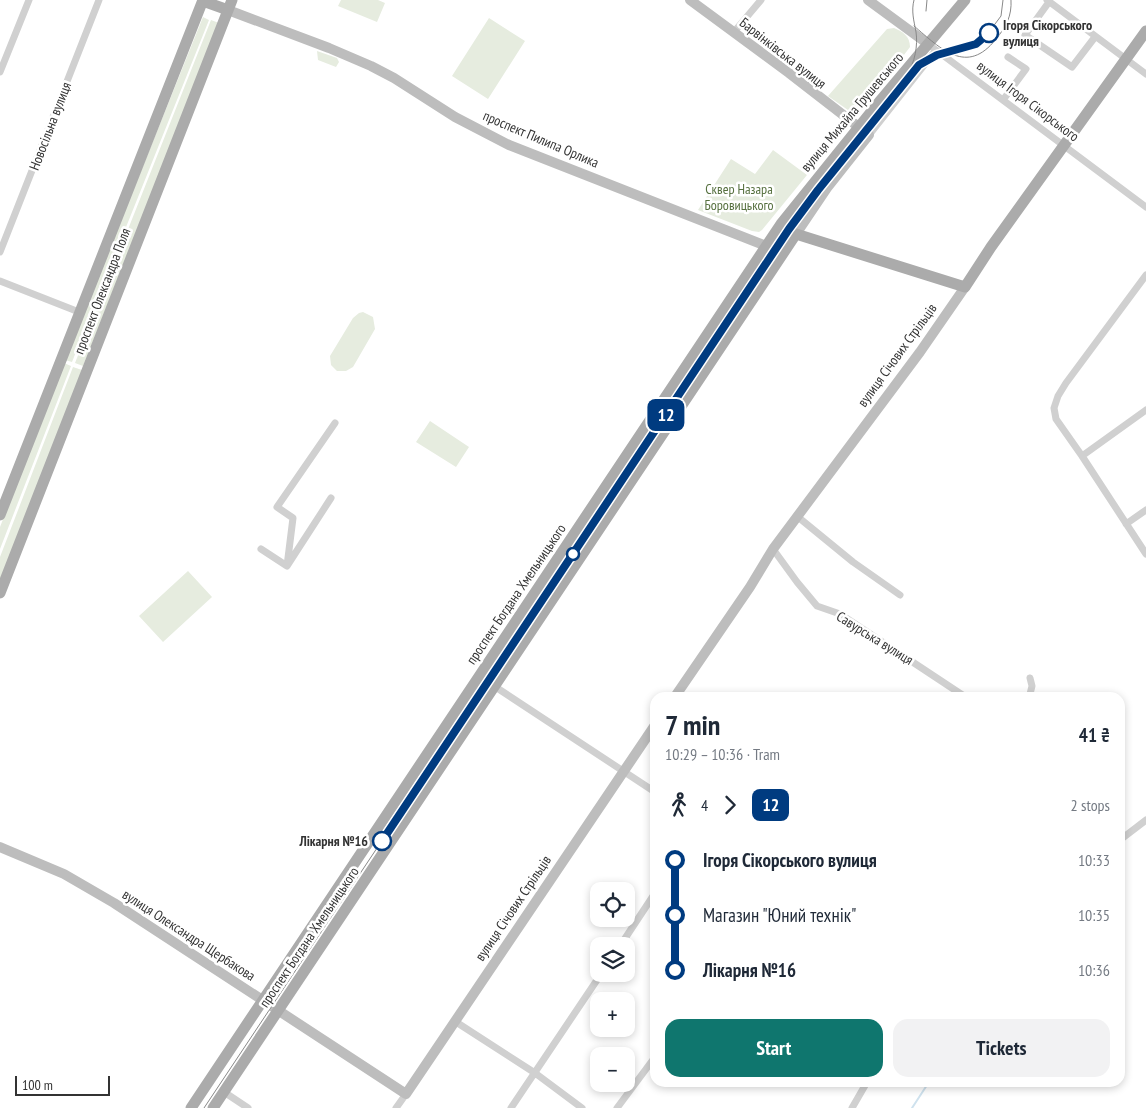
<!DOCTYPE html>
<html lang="en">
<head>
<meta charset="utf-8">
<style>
	body { margin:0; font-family:"PT Sans Narrow",sans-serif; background:#f2f2f3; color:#1f2937; height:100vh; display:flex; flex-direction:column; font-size:19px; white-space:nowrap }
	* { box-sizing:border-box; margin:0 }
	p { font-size:16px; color:#747a83 }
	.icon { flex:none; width:28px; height:28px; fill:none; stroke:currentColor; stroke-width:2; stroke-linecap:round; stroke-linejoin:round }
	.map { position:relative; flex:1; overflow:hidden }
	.panel { position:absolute; left:650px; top:692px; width:475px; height:395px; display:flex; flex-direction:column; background:#fff; border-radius:15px; box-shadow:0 2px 8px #0003 }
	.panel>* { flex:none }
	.badge { padding:0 10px; border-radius:8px; font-size:18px; line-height:32px }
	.buttons { position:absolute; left:590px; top:882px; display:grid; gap:10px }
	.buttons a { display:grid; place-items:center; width:45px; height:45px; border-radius:10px; background:#fff; box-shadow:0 2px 8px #0003; font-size:25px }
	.scale { position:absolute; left:15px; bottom:12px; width:95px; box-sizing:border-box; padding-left:5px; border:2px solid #333; border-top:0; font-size:14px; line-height:18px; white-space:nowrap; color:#333; -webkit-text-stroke:4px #fff; paint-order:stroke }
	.map>.badge { position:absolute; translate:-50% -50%; box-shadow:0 0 0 2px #fff }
	.legs { display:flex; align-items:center; gap:8px; height:55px; padding:0 15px; font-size:16px }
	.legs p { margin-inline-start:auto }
	.summary { display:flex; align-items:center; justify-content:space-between; height:85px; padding:0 15px }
	h1 { font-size:28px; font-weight:800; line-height:38px }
	.action { display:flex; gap:10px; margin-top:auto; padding:10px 15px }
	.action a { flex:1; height:58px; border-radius:15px; background:#0f766e; color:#fff; font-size:20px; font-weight:800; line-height:58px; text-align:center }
	.action a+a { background:#f2f2f3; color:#1f2937 }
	ul { padding:0 15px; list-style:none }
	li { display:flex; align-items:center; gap:18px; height:55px; font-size:19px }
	li i { display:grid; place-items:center; width:8px; height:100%; margin:0 6px; background:currentColor }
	li i::after { content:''; width:12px; height:12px; margin:-6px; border:4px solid; border-radius:50%; background:#fff }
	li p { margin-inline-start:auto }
	li:first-child i { background:linear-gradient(#0000 50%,currentColor 0) }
	li:last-child i { background:linear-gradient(currentColor 50%,#0000 0) }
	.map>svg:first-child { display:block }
	.green { fill:#e6ecdf }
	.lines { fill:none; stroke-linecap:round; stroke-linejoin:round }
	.stream { stroke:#cfe2ee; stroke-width:2 }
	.street { stroke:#d0d0d0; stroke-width:7 }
	.secondary { stroke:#bdbdbd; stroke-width:10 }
	.primary { stroke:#ababab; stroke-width:11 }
	.tram { stroke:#888; stroke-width:1 }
	.line-1-casing { stroke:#fff; stroke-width:11 }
	.line-1 { stroke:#003b80; stroke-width:8 }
	.stop-1-dot { fill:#fff; stroke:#003b80; stroke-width:2.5 }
	.labels { text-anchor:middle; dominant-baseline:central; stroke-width:5; stroke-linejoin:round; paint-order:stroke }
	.stop-label { font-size:14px; font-weight:bold; fill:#333; stroke:#fff; text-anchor:start }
	.street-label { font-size:14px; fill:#333; stroke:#fff }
	.park-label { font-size:14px; fill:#56703f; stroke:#fff }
</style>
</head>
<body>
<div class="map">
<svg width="1146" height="1108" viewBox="0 0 1146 1108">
	<rect width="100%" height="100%" fill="#fff"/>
	<path class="green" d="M 341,0 L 378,0 L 385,3 L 377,22 L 338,6 Z
		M 203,17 L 209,20 L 72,362 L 65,360 Z
		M 489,18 L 525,41 L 488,99 L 452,76 Z
		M 211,20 L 219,23 L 83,366 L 75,363 Z
		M 894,28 C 903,32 910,36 910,47 L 864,107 L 855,115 L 828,96 L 887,29 Z
		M 317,51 L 337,58 L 339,62 L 336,67 L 318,60 Z
		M 773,150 L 807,175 L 762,230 L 759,232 L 752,231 L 698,210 L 731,159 L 755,174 Z
		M 363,312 L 373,317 L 375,329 L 353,367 L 346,371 L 337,371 L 331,365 L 330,356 L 353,318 L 359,313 Z
		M 64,363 L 71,366 L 0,549 L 0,527 Z
		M 73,367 L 82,370 L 0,581 L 0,557 Z
		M 430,421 L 469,447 L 456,467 L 416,442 Z
		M 188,571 L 212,597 L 163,642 L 139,616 Z"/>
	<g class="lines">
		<path class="stream" d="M 912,1108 L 929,1082"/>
		<path class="street" d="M 1047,0 L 1146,74
			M 1049,2 L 1025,35 L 1072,67 L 1095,37
			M 734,32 L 761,0
			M 928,44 L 1146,207
			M 0,72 L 29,0
			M 1003,100 L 1026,69 L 1008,57
			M 869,135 L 936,50
			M 0,252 L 99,0
			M 1146,275 L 1066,383 L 1058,396 L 1054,408 L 1056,419 L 1082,456 L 1146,554
			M 0,281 L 79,312
			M 1082,456 L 1146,410
			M 331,498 L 287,566 L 293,518 L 277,507 L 335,423
			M 798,517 L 853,562 L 900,595
			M 1126,524 L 1146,510
			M 261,549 L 287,566
			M 773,549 L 797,582 L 817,606 L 840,614 L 967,698
			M 494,686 L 655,792
			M 1029,698 L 1032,686 L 1030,678
			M 1120,840 L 1146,820
			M 620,946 L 655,893
			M 456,1022 L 535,1073 L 582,1108
			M 224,1092 L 248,1108
			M 396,1108 L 406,1094
			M 511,1108 L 601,974
			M 617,1108 L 655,1057
			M 852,1108 L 867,1082"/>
		<path class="secondary" d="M 690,0 L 789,73 L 869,135 L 827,188 L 796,234
			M 868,0 L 928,44
			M 228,10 L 329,48 L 371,66 L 394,78 L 455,117 L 509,145 L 766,246
			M 674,698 L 750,587 L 773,549 L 920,352 L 965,287
			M 0,847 L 64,874 L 114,903 L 406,1094 L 655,725"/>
		<path class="primary" d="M 203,1 L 228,10
			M 0,515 L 203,0
			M 0,593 L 232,0
			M 191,1108 L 781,224 L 880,101 L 965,0
			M 213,1108 L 796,234 L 965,287 L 991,247 L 1146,31"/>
		<path class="tram" d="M 926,11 L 927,0
			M 914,26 C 941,49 967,76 996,39 C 1006,27 1012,16 1011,0
			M 907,74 C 915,63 918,45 916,32 C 914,21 911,11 914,0
			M 204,1108 L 789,229 L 818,190 L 919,65 L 937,55 L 972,46 L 983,40 L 1001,16 L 1003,0"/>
	</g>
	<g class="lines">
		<defs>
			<path id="line-1" d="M 382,841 L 789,229 L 818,190 L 919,65 L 937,55 L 976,44 L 989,33"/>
		</defs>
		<use href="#line-1" class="line-1-casing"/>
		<use href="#line-1" class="line-1"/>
	</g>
	<g class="stop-1-dot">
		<circle cx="989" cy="33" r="9"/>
		<circle cx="573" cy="554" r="6"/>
		<circle cx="382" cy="841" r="9"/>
	</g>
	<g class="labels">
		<g class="stop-label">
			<text x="1003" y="25">Ігоря Сікорського<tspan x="1003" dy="16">вулиця</tspan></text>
			<text x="368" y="841" text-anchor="end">Лікарня №16</text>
		</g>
		<g class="street-label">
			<text transform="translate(783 53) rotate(38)">Барвінківська вулиця</text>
			<text transform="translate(1028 101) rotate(37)">вулиця Ігоря Сікорського</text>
			<text transform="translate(852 112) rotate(-50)">вулиця Михайла Грушевського</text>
			<text transform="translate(50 126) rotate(-69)">Новосільна вулиця</text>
			<text transform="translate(541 139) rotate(23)">проспект Пилипа Орлика</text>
			<text transform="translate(102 291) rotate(-69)">проспект Олександра Поля</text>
			<text transform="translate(897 355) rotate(-54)">вулиця Січових Стрільців</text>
			<text transform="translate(516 594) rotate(-56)">проспект Богдана Хмельницького</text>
			<text transform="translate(875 638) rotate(32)">Савурська вулиця</text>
			<text transform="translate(513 908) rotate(-56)">вулиця Січових Стрільців</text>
			<text transform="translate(189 935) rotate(33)">вулиця Олександра Щербакова</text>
			<text transform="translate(309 937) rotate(-56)">проспект Богдана Хмельницького</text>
		</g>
		<g class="park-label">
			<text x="739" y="189">Сквер Назара<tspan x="739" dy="16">Боровицького</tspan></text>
		</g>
	</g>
</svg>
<div class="buttons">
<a><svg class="icon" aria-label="locate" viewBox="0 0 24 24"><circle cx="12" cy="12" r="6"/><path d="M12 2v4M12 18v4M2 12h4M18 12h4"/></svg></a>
<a><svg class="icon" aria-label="layers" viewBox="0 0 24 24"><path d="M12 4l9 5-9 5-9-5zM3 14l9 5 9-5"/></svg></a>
<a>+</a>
<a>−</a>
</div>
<div class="scale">100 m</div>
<b class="badge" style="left:666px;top:415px;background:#003b80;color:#fff">12</b>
<section class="panel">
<div class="summary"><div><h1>7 min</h1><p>10:29 – 10:36 · Tram</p></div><b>41 ₴</b></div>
<div class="legs"><svg class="icon" aria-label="walk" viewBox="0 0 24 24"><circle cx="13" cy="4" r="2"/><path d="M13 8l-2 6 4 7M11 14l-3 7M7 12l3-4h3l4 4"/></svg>4<svg class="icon" aria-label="forward" viewBox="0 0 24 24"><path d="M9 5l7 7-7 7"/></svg><b class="badge" style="background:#003b80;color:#fff">12</b><p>2 stops</p></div>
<ul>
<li><i style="color:#003b80"></i><b>Ігоря Сікорського вулиця</b><p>10:33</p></li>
<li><i style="color:#003b80"></i><span>Магазин &quot;Юний технік&quot;</span><p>10:35</p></li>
<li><i style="color:#003b80"></i><b>Лікарня №16</b><p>10:36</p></li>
</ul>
<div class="action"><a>Start</a><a>Tickets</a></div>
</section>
</div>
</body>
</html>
